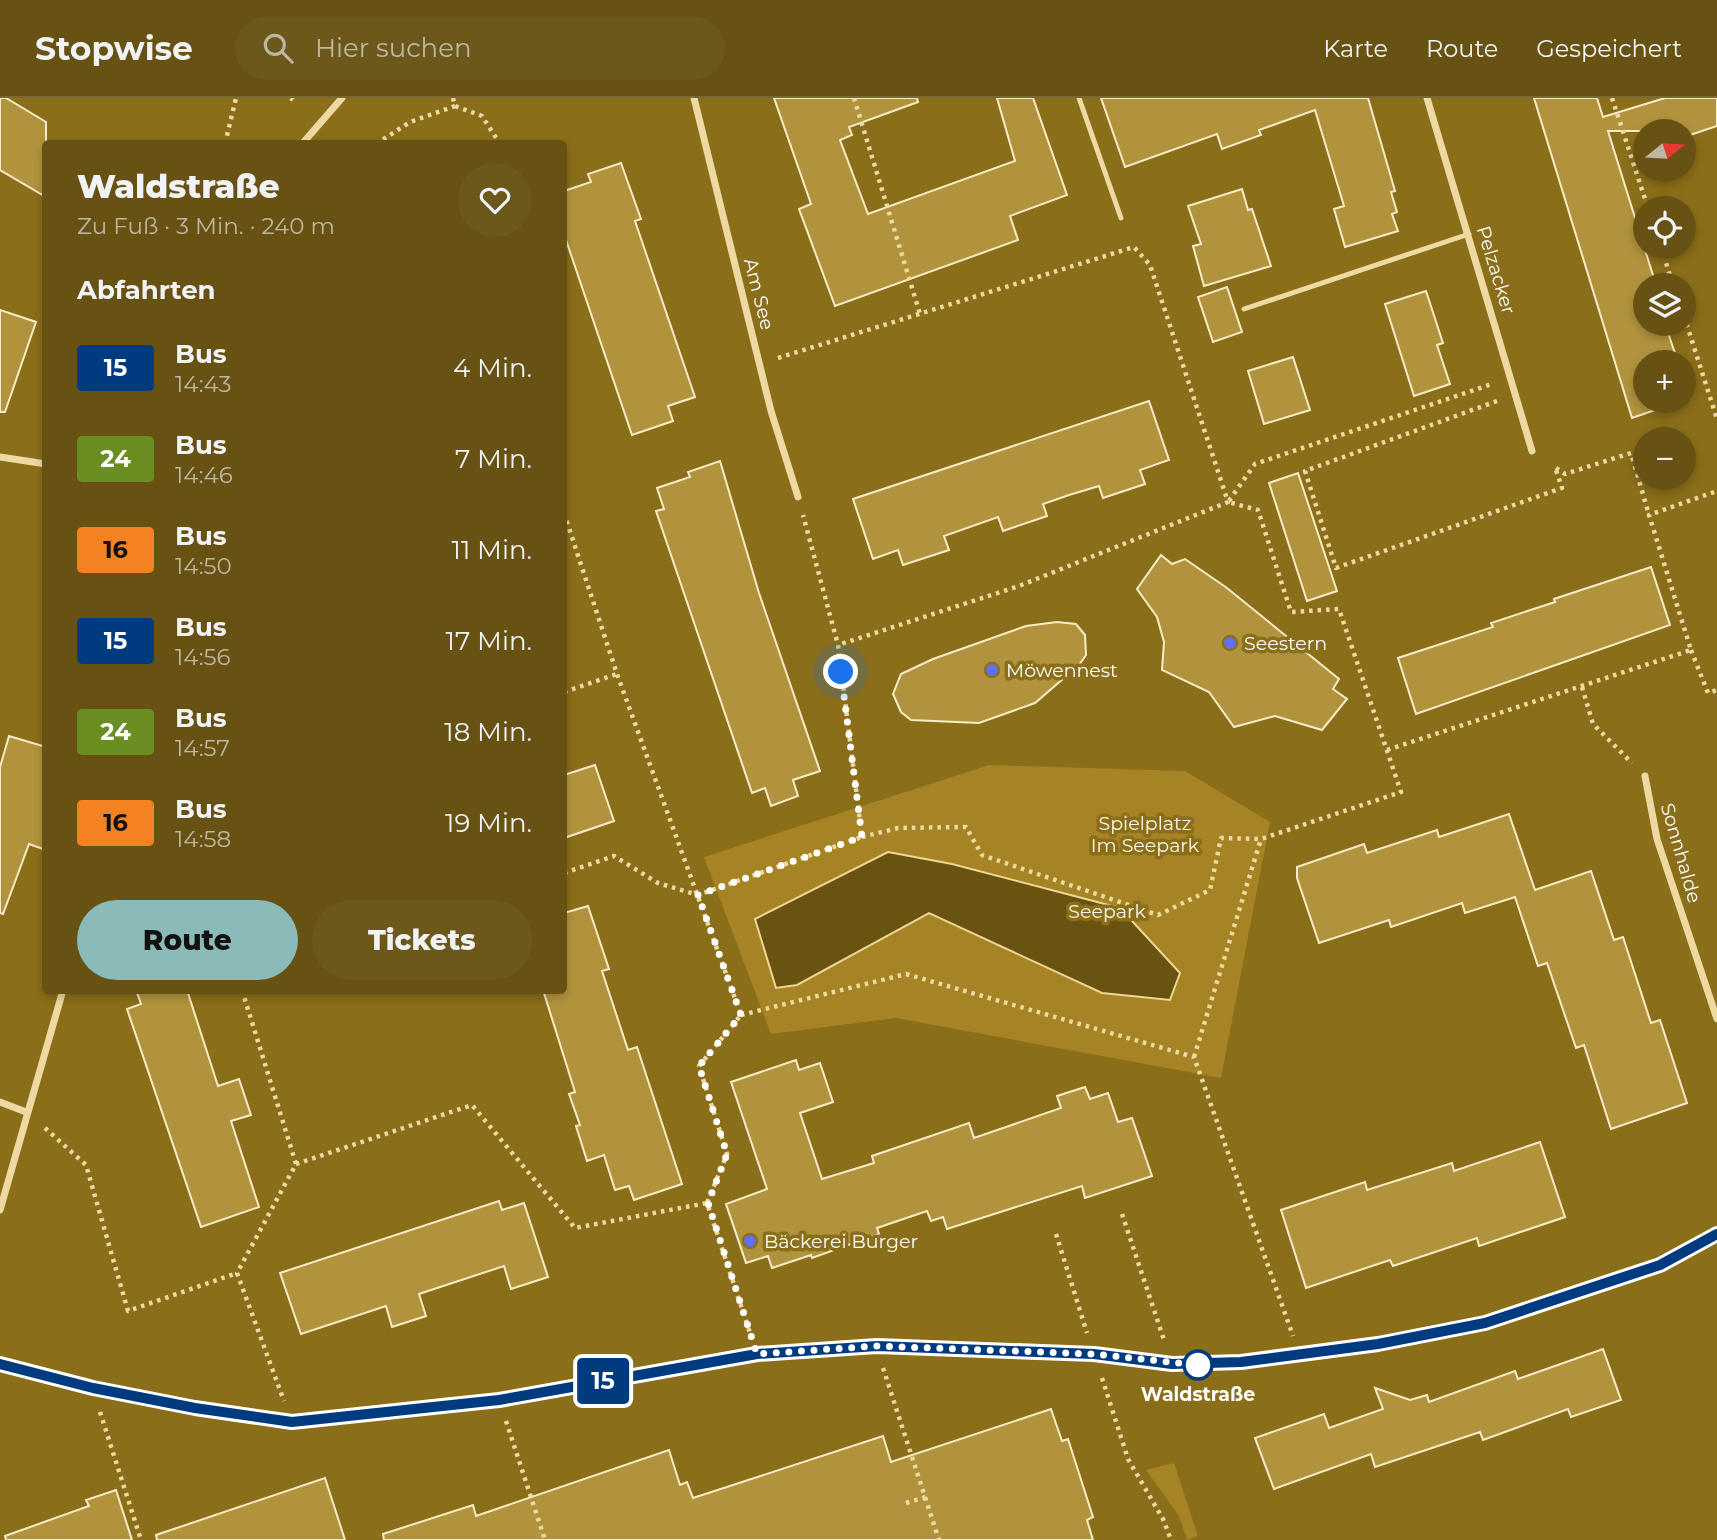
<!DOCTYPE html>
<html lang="de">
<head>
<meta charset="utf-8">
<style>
	body { margin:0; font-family:Montserrat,sans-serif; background:#6d581c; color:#f1f3f6; height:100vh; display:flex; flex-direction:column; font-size:26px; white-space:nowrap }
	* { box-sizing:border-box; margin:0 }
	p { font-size:23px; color:#bdb6a0 }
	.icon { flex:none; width:38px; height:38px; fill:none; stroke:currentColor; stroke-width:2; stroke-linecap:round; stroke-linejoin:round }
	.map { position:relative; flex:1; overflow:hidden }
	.panel { position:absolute; left:42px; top:42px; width:525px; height:854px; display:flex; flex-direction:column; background:#685213; border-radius:7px; box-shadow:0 4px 10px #0003 }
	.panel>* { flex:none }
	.badge { padding:0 14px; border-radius:5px; font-size:24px; line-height:46px }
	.needle { width:46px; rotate:72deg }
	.buttons { position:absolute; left:1633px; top:21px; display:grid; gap:14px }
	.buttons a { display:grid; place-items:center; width:63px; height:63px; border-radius:50%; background:#685213; box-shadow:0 4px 10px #0003; font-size:35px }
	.you { position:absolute; width:35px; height:35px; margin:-18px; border:5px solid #fff; border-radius:50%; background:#1a73e8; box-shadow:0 0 0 10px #1a73e833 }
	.map>.badge { position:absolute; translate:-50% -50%; box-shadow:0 0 0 4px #fff }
	h2 { padding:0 35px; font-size:26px; line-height:63px }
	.round { display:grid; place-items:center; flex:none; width:74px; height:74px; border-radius:37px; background:#6d581c }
	.head { display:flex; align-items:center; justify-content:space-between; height:119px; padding:0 35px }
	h1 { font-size:33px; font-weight:800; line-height:52px }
	.action { display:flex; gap:14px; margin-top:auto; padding:14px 35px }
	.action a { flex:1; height:80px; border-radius:42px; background:#8bbbb9; color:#111; font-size:28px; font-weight:800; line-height:80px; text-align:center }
	.action a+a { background:#6d581c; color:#f1f3f6 }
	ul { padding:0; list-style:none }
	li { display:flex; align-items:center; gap:21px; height:91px; padding:0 35px }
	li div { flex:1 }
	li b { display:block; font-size:26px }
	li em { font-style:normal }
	li .badge { min-width:77px; font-weight:700; text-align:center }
	header { display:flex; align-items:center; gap:42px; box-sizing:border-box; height:98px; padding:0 35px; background:#685213; border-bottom:2px solid #7b6933 }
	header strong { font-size:33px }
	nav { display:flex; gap:38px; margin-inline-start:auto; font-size:24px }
	.search { width:490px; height:63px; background:#6d581c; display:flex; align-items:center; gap:18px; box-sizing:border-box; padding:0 24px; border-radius:38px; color:#bdb6a0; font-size:26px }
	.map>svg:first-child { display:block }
	.green { fill:#a68324 }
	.water { fill:#695310; stroke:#f0d696; stroke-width:2 }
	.building { fill:#b2933d; stroke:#faecc9; stroke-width:2 }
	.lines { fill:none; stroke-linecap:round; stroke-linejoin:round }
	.path { stroke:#eed9a3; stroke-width:4.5; stroke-dasharray:3.5 5; stroke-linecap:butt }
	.service { stroke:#eed9a3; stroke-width:5 }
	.minor { stroke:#eed9a3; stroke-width:7 }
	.line-casing { stroke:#fff; stroke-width:16 }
	.line { stroke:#003b80; stroke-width:10 }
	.walk { stroke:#fff; stroke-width:7; stroke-dasharray:0 12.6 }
	.poi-dot { fill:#6071ff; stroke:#8b6e19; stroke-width:2.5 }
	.stop-dot { fill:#fff; stroke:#003b80; stroke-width:3.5 }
	.labels { text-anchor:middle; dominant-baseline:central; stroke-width:7; stroke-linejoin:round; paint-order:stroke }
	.street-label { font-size:19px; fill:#fff; stroke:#8b6e19 }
	.poi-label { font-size:19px; fill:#fff; stroke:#8b6e19; text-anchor:start }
	.park-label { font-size:19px; fill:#fdf7e9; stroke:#8b6e19 }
	.stop-label { font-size:19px; font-weight:bold; fill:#fff; stroke:#8b6e19 }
</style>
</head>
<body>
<header>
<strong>Stopwise</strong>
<div class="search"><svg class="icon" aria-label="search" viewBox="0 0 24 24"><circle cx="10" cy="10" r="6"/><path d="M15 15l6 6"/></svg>Hier suchen</div>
<nav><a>Karte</a><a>Route</a><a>Gespeichert</a></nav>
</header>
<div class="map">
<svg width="1717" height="1442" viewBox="0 0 1717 1442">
	<rect width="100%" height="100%" fill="#8b6e19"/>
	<path class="green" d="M 989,667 L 1185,673 L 1270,724 L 1221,980 L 896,920 L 771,936 L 704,759 Z
		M 1174,1365 L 1198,1438 L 1187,1442 L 1179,1418 L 1146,1372 Z"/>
	<path class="water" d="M 888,754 L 952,766 L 1120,810 L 1180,875 L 1170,902 L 1102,895 L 929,815 L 797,887 L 776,890 L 755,821 Z"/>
	<path class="building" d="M 0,0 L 6,0 L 46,24 L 46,99 L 0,72 Z
		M 774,0 L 917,0 L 918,4 L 849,29 L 852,37 L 840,42 L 868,116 L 1015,63 L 997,0 L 1033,0 L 1067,97 L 1010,118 L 1018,142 L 835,208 L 799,111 L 811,106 Z
		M 1101,0 L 1368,0 L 1395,93 L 1391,94 L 1397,114 L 1392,116 L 1398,133 L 1345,149 L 1334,111 L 1344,108 L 1315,12 L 1259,32 L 1261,37 L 1222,51 L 1217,36 L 1125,69 Z
		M 1534,0 L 1597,0 L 1603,19 L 1665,0 L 1717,0 L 1717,28 L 1684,39 L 1684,33 L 1608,33 L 1656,187 L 1645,187 L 1645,226 L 1665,226 L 1678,264 L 1645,264 L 1645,303 L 1684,303 L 1684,281 L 1690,300 L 1632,320 Z
		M 621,65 L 641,121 L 635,123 L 695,299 L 668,308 L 673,323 L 632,337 L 564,136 L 564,93 L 591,84 L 588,76 Z
		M 1242,91 L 1248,112 L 1252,111 L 1271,168 L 1204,188 L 1193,148 L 1201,146 L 1188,108 Z
		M 1227,189 L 1242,234 L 1213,244 L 1198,199 Z
		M 1426,193 L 1443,245 L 1437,247 L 1450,286 L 1414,298 L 1385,206 Z
		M 0,212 L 36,224 L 5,314 L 0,314 Z
		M 1293,259 L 1310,312 L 1264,326 L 1248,273 Z
		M 1149,303 L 1169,362 L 1140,372 L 1145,386 L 1103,400 L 1099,388 L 1069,397 L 1043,406 L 1047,418 L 1003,433 L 998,419 L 944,438 L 949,452 L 903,467 L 898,452 L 873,461 L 853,401 Z
		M 720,363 L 759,495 L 820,673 L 793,682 L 798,698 L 771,708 L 765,690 L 752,695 L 656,413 L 664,411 L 657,390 L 690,379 L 688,374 Z
		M 1298,375 L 1337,493 L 1307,503 L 1269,385 Z
		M 1161,457 L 1172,466 L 1185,461 L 1227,490 L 1339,581 L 1333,591 L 1347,601 L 1322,632 L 1275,618 L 1234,629 L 1209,594 L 1162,572 L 1164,544 L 1157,519 L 1137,491 Z
		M 1651,469 L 1670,527 L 1416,616 L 1398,560 L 1493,529 L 1491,525 L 1555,504 L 1554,501 Z
		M 1057,524 L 1076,526 L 1085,537 L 1086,557 L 1079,567 L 1035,605 L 979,625 L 911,622 L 901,614 L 893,596 L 901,576 L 933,561 L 1026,528 Z
		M 9,638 L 46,649 L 46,752 L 29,746 L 3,816 L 0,815 L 0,669 Z
		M 595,667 L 614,723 L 564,740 L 564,677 Z
		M 1509,716 L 1535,792 L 1591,773 L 1614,842 L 1623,839 L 1651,925 L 1660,922 L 1687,1005 L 1611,1031 L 1584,947 L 1576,950 L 1547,865 L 1538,868 L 1515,799 L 1465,815 L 1462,805 L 1391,829 L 1389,822 L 1319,845 L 1297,780 L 1297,769 L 1364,746 L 1367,755 L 1437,732 L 1439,739 Z
		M 588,808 L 609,871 L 602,873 L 628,952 L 637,949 L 682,1086 L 634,1102 L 629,1088 L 615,1092 L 604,1057 L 587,1063 L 576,1028 L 580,1027 L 569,996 L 575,994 L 543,892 L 564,892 L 564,815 Z
		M 136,892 L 187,892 L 218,988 L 239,981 L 251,1017 L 231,1023 L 259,1109 L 201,1129 L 127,911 L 141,906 Z
		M 796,962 L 799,972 L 820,965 L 833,1004 L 800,1015 L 822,1081 L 874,1065 L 872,1058 L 969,1025 L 974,1040 L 1061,1010 L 1057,998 L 1085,989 L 1090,1001 L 1108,995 L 1118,1024 L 1132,1020 L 1152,1078 L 1085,1100 L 1082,1088 L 947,1131 L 943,1119 L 931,1123 L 927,1113 L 877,1130 L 879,1136 L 812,1160 L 811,1157 L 772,1170 L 768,1158 L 746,1165 L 726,1106 L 767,1091 L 731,984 Z
		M 1540,1044 L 1565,1119 L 1479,1148 L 1477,1140 L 1393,1168 L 1390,1162 L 1306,1190 L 1281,1112 L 1365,1084 L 1367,1092 L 1452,1065 L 1454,1073 Z
		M 499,1103 L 502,1112 L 524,1105 L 548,1179 L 511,1191 L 504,1168 L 419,1196 L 426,1218 L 392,1229 L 386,1208 L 301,1236 L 280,1175 Z
		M 1603,1251 L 1621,1302 L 1571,1319 L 1568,1311 L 1483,1342 L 1480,1334 L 1375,1369 L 1371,1356 L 1274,1391 L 1255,1340 L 1324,1316 L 1329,1330 L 1383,1311 L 1375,1290 L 1410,1302 L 1427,1297 L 1429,1304 L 1515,1273 L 1518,1281 Z
		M 1051,1311 L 1062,1343 L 1068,1341 L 1093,1419 L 1087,1422 L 1093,1442 L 384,1442 L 383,1436 L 473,1407 L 476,1418 L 669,1352 L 680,1387 L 687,1384 L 693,1400 L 883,1338 L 891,1364 Z
		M 325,1380 L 345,1442 L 157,1442 L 156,1437 Z
		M 116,1392 L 132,1442 L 6,1442 L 5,1438 L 89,1408 L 86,1402 Z"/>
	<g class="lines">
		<path class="path" d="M 291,0 L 293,2
			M 453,0 L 455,8 L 482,18 L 500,46
			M 854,0 L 920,216
			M 1612,0 L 1648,110
			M 225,46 L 236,0
			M 376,46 L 410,24 L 455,8
			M 1661,149 L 1673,187
			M 1684,218 L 1717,321
			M 778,260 L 1134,149 L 1150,167 L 1228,404 L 1019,488 L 838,547
			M 1497,303 L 1305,373 L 1336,470 L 1562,390 L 1555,369
			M 1556,370 L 1565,376 L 1631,355 L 1649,417
			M 564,415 L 617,576 L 741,917 L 699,968 L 727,1056 L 707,1105 L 750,1235
			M 1691,552 L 1708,595 L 1717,592
			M 1582,589 L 1593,626 L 1632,665
			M 564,594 L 617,576
			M 1387,652 L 1691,552 L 1649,417 L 1717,393
			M 862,739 L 898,730 L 966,729 L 982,757 L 1158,817 L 1210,792 L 1221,740 L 1261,741 L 1401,694 L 1339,511 L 1291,514 L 1258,412 L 1228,404 L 1255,366 L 1492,286
			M 564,775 L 614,758 L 658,785 L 698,797 L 862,739 L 838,547 L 803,417
			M 242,892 L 296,1066 L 237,1175 L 284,1303
			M 741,917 L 906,876 L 1194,959 L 1293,1238
			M 1194,959 L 1261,741
			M 45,1030 L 86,1067 L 128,1213 L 237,1175
			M 296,1066 L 472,1007 L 575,1130 L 707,1105
			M 1122,1116 L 1165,1245
			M 1056,1136 L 1087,1235
			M 883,1270 L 939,1442
			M 1102,1280 L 1128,1361 L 1163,1421 L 1171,1442
			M 100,1314 L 141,1442
			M 506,1323 L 545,1442
			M 906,1405 L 926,1399"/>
		<path class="service" d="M 1079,0 L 1121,120
			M 1244,211 L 1469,136"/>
		<path class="minor" d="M 694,0 L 771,313 L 798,399
			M 1427,0 L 1532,353
			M 302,46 L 342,0
			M 0,359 L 46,366
			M 1645,678 L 1657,741 L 1717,921
			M 0,1004 L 26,1014
			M 0,1112 L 63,892
			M 0,1266 L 93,1290 L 220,1315 L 292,1324 L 499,1302 L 757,1256 L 876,1248 L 1094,1257 L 1172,1266 L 1240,1264 L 1378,1246 L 1485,1225 L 1660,1167 L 1717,1136"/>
	</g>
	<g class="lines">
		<defs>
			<path id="line" d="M 0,1266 L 93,1290 L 195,1310 L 292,1324 L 499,1302 L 757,1256 L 877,1248 L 1094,1256 L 1172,1266 L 1241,1264 L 1378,1246 L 1485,1225 L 1660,1167 L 1717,1136"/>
		</defs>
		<use href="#line" class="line-casing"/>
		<use href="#line" class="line"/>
		<path class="walk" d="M 841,574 L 862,739 L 698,797 L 741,917 L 699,968 L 727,1056 L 708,1105 L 757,1256 L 877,1248 L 1094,1256 L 1198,1267"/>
	</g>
	<g class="poi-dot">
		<circle cx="1230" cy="545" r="7"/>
		<circle cx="992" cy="572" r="7"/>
		<circle cx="750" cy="1143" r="7"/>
	</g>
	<circle class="stop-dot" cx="1198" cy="1267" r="14"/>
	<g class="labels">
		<g class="street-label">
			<text transform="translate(1496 172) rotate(73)">Pelzacker</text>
			<text transform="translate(759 196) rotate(76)">Am See</text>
			<text transform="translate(1681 755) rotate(74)">Sonnhalde</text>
		</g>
		<g class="poi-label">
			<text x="1244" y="545">Seestern</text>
			<text x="1006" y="572">Möwennest</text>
			<text x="764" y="1143">Bäckerei Burger</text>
		</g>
		<g class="park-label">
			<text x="1145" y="725">Spielplatz<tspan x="1145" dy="22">Im Seepark</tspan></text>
			<text x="1107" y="813">Seepark</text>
		</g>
		<g class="stop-label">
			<text x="1198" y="1296">Waldstraße</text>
		</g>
	</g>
</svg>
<div class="buttons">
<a><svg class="needle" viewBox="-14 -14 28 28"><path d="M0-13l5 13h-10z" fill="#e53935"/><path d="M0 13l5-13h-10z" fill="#bdb6a0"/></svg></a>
<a><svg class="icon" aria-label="locate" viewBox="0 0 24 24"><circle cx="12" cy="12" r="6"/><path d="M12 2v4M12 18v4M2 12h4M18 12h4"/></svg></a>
<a><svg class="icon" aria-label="layers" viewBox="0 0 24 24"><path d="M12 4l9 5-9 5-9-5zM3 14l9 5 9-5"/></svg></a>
<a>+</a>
<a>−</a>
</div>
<div class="you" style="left:841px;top:574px"></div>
<b class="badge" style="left:603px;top:1283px;background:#003b80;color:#fff">15</b>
<section class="panel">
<div class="head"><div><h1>Waldstraße</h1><p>Zu Fuß · 3 Min. · 240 m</p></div><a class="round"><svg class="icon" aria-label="heart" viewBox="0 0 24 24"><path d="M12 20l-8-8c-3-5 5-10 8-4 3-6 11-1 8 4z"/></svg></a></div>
<h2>Abfahrten</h2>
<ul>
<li><span class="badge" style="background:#003b80;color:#fff">15</span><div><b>Bus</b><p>14:43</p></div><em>4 Min.</em></li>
<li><span class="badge" style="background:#6b8e23;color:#fff">24</span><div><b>Bus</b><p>14:46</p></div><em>7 Min.</em></li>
<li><span class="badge" style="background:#f58220;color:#111">16</span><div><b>Bus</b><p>14:50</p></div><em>11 Min.</em></li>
<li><span class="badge" style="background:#003b80;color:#fff">15</span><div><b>Bus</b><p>14:56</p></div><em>17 Min.</em></li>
<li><span class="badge" style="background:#6b8e23;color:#fff">24</span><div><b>Bus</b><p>14:57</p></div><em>18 Min.</em></li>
<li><span class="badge" style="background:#f58220;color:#111">16</span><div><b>Bus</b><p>14:58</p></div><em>19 Min.</em></li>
</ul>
<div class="action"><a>Route</a><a>Tickets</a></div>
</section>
</div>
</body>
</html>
